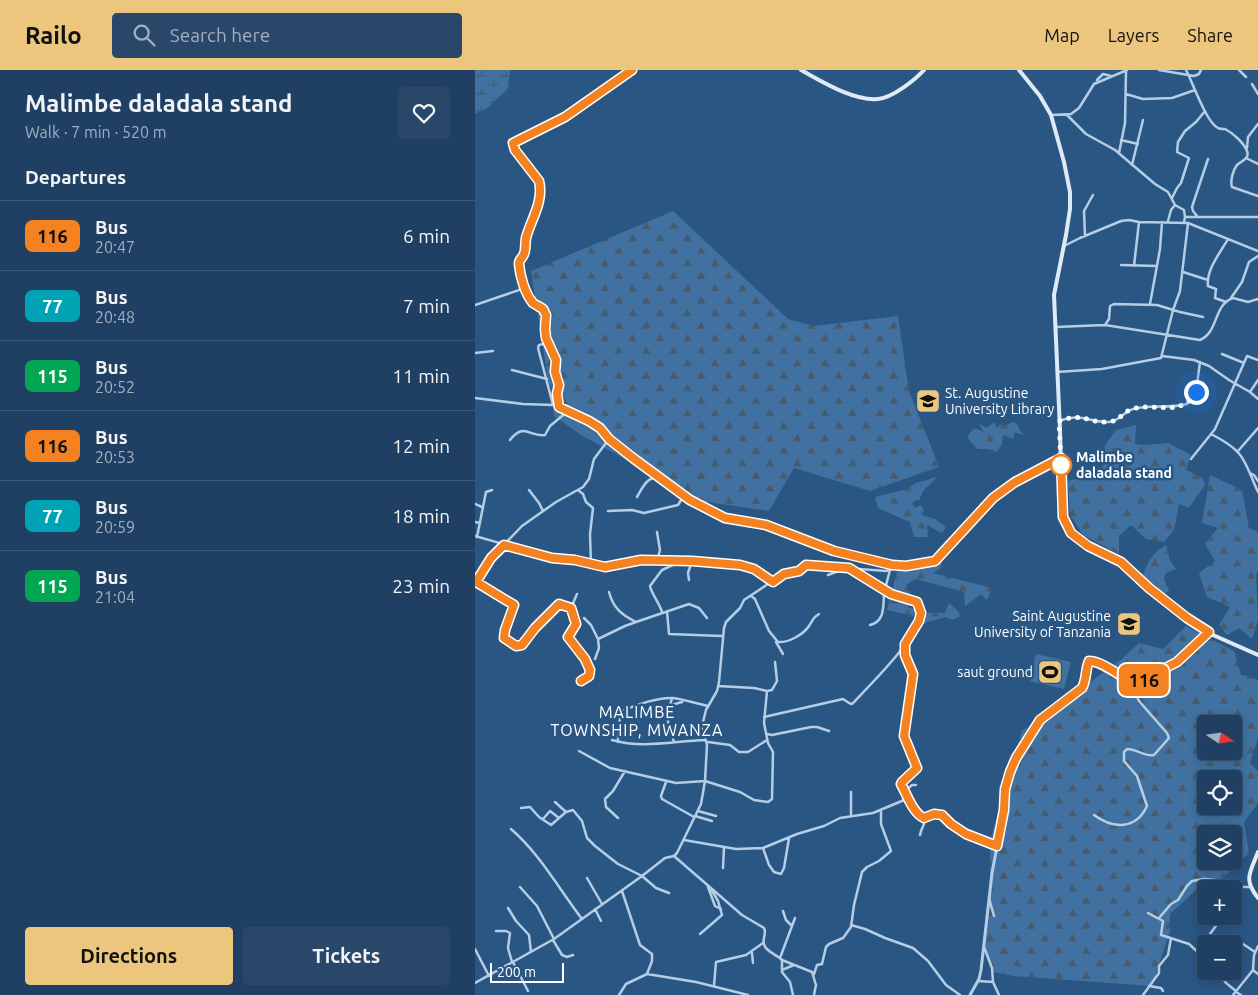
<!DOCTYPE html>
<html lang="en">
<head>
<meta charset="utf-8">
<style>
	body { margin:0; font-family:Ubuntu,sans-serif; background:#284769; color:#f1f3f6; height:100vh; display:flex; flex-direction:column; font-size:19px; white-space:nowrap }
	* { box-sizing:border-box; margin:0 }
	p { font-size:16px; color:#a2afbe }
	.icon { flex:none; width:28px; height:28px; fill:none; stroke:currentColor; stroke-width:2; stroke-linecap:round; stroke-linejoin:round }
	.map { position:relative; flex:1; overflow:hidden }
	.details { display:flex; flex-direction:column; background:#204063; width:475px }
	.details>* { flex:none }
	.badge { padding:0 10px; border-radius:8px; font-size:18px; line-height:32px }
	.needle { width:32px; rotate:103deg }
	.controls { position:absolute; left:722px; top:645px; display:grid; gap:10px }
	.controls a { display:grid; place-items:center; width:45px; height:45px; border-radius:5px; background:#204063; box-shadow:0 2px 8px #0003,0 0 0 1px #3d5978; font-size:25px }
	.scale { position:absolute; left:15px; bottom:12px; width:74px; box-sizing:border-box; padding-left:5px; border:2px solid #fff; border-top:0; font-size:14px; line-height:18px; white-space:nowrap; color:#fff; -webkit-text-stroke:4px #2a5684; paint-order:stroke }
	.you { position:absolute; width:25px; height:25px; margin:-12px; border:4px solid #fff; border-radius:50%; background:#1a73e8; box-shadow:0 0 0 8px #1a73e833 }
	.map>.badge { position:absolute; translate:-50% -50%; box-shadow:0 0 0 2px #fff }
	h2 { padding:0 25px; font-size:19px; line-height:45px }
	.round { display:grid; place-items:center; flex:none; width:52px; height:52px; border-radius:5px; background:#284769 }
	.headline { display:flex; align-items:center; justify-content:space-between; height:85px; padding:0 25px }
	h1 { font-size:24px; font-weight:700; line-height:38px }
	.cta { display:flex; gap:10px; margin-top:auto; padding:10px 25px }
	.cta a { flex:1; height:58px; border-radius:5px; background:#edc67d; color:#111; font-size:20px; font-weight:700; line-height:58px; text-align:center }
	.cta a+a { background:#284769; color:#f1f3f6 }
	ul { padding:0; list-style:none }
	li { display:flex; align-items:center; gap:15px; height:70px; padding:0 25px; border-top:1px solid #3d5978 }
	li div { flex:1 }
	li b { display:block; font-size:19px }
	li em { font-style:normal }
	li .badge { min-width:55px; font-weight:700; text-align:center }
	header { display:flex; align-items:center; gap:30px; box-sizing:border-box; height:70px; padding:0 25px; background:#edc67d; color:#111 }
	header strong { font-size:24px }
	nav { display:flex; gap:28px; margin-inline-start:auto; font-size:18px }
	.search { width:350px; height:45px; background:#284769; display:flex; align-items:center; gap:12px; box-sizing:border-box; padding:0 18px; border-radius:5px; color:#a2afbe; font-size:19px }
	main { display:flex; flex:1; min-height:0 }
	.map>svg:first-child { display:block }
	.forest { fill:url(#forest-firs); fill-rule:evenodd }
	.wetland { fill:url(#wetland-marsh) }
	.garden { fill:#4071a0 }
	.lines { fill:none; stroke-linecap:round; stroke-linejoin:round }
	.minor { stroke:#b5cee6; stroke-width:2.5 }
	.tertiary { stroke:#b5cee6; stroke-width:3 }
	.secondary { stroke:#deeaf6; stroke-width:4 }
	.line-casing { stroke:#fff; stroke-width:11 }
	.line { stroke:#f58220; stroke-width:8 }
	.walk { stroke:#fff; stroke-width:5; stroke-dasharray:0 9 }
	.stop-dot { fill:#fff; stroke:#f58220; stroke-width:2.5 }
	.labels { text-anchor:middle; dominant-baseline:central; stroke-width:5; stroke-linejoin:round; paint-order:stroke }
	.poi-label { font-size:14px; fill:#fff; stroke:#2a5684; text-anchor:end }
	.stop-label { font-size:14px; font-weight:bold; fill:#fff; stroke:#2a5684; text-anchor:start }
	.quarter-label { font-size:16px; letter-spacing:1px; fill:#fff; stroke:#2a5684 }
</style>
</head>
<body>
<header>
<strong>Railo</strong>
<div class="search"><svg class="icon" aria-label="search" viewBox="0 0 24 24"><circle cx="10" cy="10" r="6"/><path d="M15 15l6 6"/></svg>Search here</div>
<nav><a>Map</a><a>Layers</a><a>Share</a></nav>
</header>
<main>
<section class="details">
<div class="headline"><div><h1>Malimbe daladala stand</h1><p>Walk · 7 min · 520 m</p></div><a class="round"><svg class="icon" aria-label="heart" viewBox="0 0 24 24"><path d="M12 20l-8-8c-3-5 5-10 8-4 3-6 11-1 8 4z"/></svg></a></div>
<h2>Departures</h2>
<ul>
<li><span class="badge" style="background:#f58220;color:#111">116</span><div><b>Bus</b><p>20:47</p></div><em>6 min</em></li>
<li><span class="badge" style="background:#00a3b4;color:#fff">77</span><div><b>Bus</b><p>20:48</p></div><em>7 min</em></li>
<li><span class="badge" style="background:#00a651;color:#fff">115</span><div><b>Bus</b><p>20:52</p></div><em>11 min</em></li>
<li><span class="badge" style="background:#f58220;color:#111">116</span><div><b>Bus</b><p>20:53</p></div><em>12 min</em></li>
<li><span class="badge" style="background:#00a3b4;color:#fff">77</span><div><b>Bus</b><p>20:59</p></div><em>18 min</em></li>
<li><span class="badge" style="background:#00a651;color:#fff">115</span><div><b>Bus</b><p>21:04</p></div><em>23 min</em></li>
</ul>
<div class="cta"><a>Directions</a><a>Tickets</a></div>
</section>
<div class="map">
<svg width="783" height="925" viewBox="0 0 783 925">
	<defs>
		<pattern id="forest-firs" width="22" height="20" patternUnits="userSpaceOnUse" patternTransform="scale(1.25)"><rect width="22" height="20" fill="#4071a0"/><path d="M5 1l3.5 6h-7zM16 11l3.5 6h-7z" fill="#475b6e"/></pattern>
		<pattern id="wetland-marsh" width="20" height="14" patternUnits="userSpaceOnUse" patternTransform="scale(1.25)"><rect width="20" height="14" fill="#4071a0"/><path d="M1 5h8M5 5V1M11 12h8M15 12V8" fill="none" stroke="#475b6e"/></pattern>
	</defs>
	<rect width="100%" height="100%" fill="#2a5684"/>
	<path class="forest" d="M 198,141 L 313,249 L 339,256 L 423,246 L 434,321 L 464,397 L 395,421 L 319,398 L 294,441 L 212,429 L 168,399 L 106,365 L 79,346 L 56,201 Z
		M 520,352 L 521,358 L 527,354 L 530,356 L 537,352 L 541,353 L 548,365 L 540,362 L 538,369 L 528,365 L 527,374 L 522,382 L 513,379 L 502,379 L 492,367 L 499,358 L 509,362 L 503,353 L 511,358 Z
		M 661,355 L 660,374 L 670,375 L 693,373 L 716,385 L 711,400 L 728,408 L 730,415 L 714,438 L 704,434 L 699,460 L 689,472 L 671,469 L 656,455 L 644,466 L 644,484 L 608,465 L 595,445 L 593,411 L 627,402 L 630,375 L 641,360 Z
		M 735,405 L 767,420 L 774,458 L 783,462 L 783,501 L 781,504 L 783,550 L 777,569 L 764,558 L 752,565 L 744,555 L 755,537 L 732,527 L 724,503 L 740,491 L 730,474 L 743,458 L 727,453 Z
		M 462,407 L 448,421 L 444,431 L 441,430 L 437,433 L 440,438 L 445,435 L 449,440 L 446,445 L 460,449 L 471,457 L 467,463 L 452,455 L 453,467 L 439,467 L 435,452 L 403,438 L 400,427 L 432,419 L 441,413 Z
		M 691,475 L 694,484 L 694,489 L 701,499 L 691,503 L 689,509 L 694,521 L 689,524 L 664,503 L 668,505 C 673,490 678,483 691,475 Z
		M 464,491 L 467,494 L 465,499 L 458,503 L 517,518 L 512,530 L 506,524 L 490,536 L 489,522 L 441,509 L 431,515 L 435,524 L 433,537 L 446,543 L 470,543 L 474,533 L 483,541 L 486,546 L 477,550 L 471,547 L 449,553 L 444,547 L 412,540 L 423,498 L 457,496 Z
		M 711,556 L 759,581 L 766,605 L 778,607 L 783,611 L 783,668 L 775,693 L 783,701 L 783,733 L 769,752 L 774,783 L 746,810 L 732,810 L 695,844 L 695,861 L 677,916 L 539,906 L 517,902 L 509,875 L 515,825 L 515,771 L 547,661 L 614,613 L 648,588 L 664,573 L 688,579 ZM 731,654 L 759,654 L 759,681 L 731,681 ZM 731,709 L 759,709 L 759,736 L 731,736 ZM 731,764 L 759,764 L 759,791 L 731,791 Z"/>
	<path class="wetland" d="M 0,0 L 35,0 L 33,19 L 12,38 L 0,44 Z"/>
	<path class="garden" d="M 561,584 L 596,592 L 589,619 L 555,611 Z"/>
	<g class="lines">
		<path class="minor" d="M 684,0 L 719,6 L 724,4 L 726,0
			M 711,0 C 718,13 731,52 743,58 C 744,59 749,59 750,59 C 758,63 769,73 772,81 C 775,89 766,91 762,95 C 758,100 755,111 757,117 L 783,126
			M 764,0 L 771,7
			M 622,10 L 628,4 L 636,6
			M 777,14 L 783,24
			M 651,24 L 668,29 L 697,28 L 720,20
			M 576,45 L 596,44 L 604,38 L 619,14 L 652,0
			M 592,45 L 611,64 L 640,80 L 680,114 L 693,122 L 700,135
			M 646,70 L 663,74
			M 772,78 L 773,67 L 783,54
			M 644,83 L 650,53 L 651,1
			M 771,88 L 783,94
			M 657,95 L 668,50
			M 697,128 L 702,118 L 706,113 L 714,88 L 702,82 L 703,72 L 710,61 L 721,52 L 730,41
			M 722,146 L 718,141 L 717,137 L 733,89
			M 710,147 L 783,147
			M 693,151 L 696,140 L 700,135 L 709,140 L 710,147 L 709,152
			M 610,166 L 609,141 L 618,125
			M 589,176 L 605,168 L 646,151 L 654,150 L 664,152 L 713,153 L 783,181
			M 646,195 L 682,196
			M 659,196 L 664,152
			M 708,202 L 733,210
			M 756,228 L 767,212 L 774,192 L 783,186
			M 751,232 L 740,228 L 741,219 L 733,216 C 731,200 745,183 753,169
			M 675,234 L 685,179 L 687,152
			M 0,235 L 50,218
			M 630,255 L 634,249 L 635,236 L 639,234 L 682,235 L 705,242 L 728,247
			M 581,257 L 630,255 L 725,270 C 744,262 738,235 758,228 L 773,232 L 783,229
			M 73,273 L 64,275 L 63,278 L 78,335
			M 0,283 L 18,281
			M 747,284 L 769,293
			M 687,286 L 719,290 L 734,296 L 754,310 L 775,322 L 783,329
			M 37,300 L 72,309
			M 582,302 L 627,299 L 686,288 L 698,240 L 705,221 L 713,153
			M 775,322 L 783,310
			M 0,328 L 48,334 L 78,335 L 111,349 L 125,359 L 134,369 L 158,388 L 215,429 L 250,448 L 291,455 L 359,481 L 417,495 L 431,496 L 459,491 L 518,428 L 539,412 L 586,388
			M 84,337 L 82,324 L 84,315 L 80,301 L 81,290 L 71,268 L 70,259 L 71,245 L 69,239 L 60,234 L 55,228 L 44,194 C 44,189 47,189 49,184 C 51,179 50,173 51,168 C 56,149 69,132 64,111 L 40,80 L 38,73 L 90,47 L 157,0
			M 584,351 C 608,342 613,353 634,352 C 645,351 648,342 658,339 C 675,334 694,339 712,334 L 721,322 L 725,292
			M 736,364 C 771,382 768,389 783,422
			M 35,370 C 49,352 54,367 70,365 L 75,356 L 93,341
			M 763,381 L 783,358
			M 716,389 L 740,359 L 772,286 L 783,290
			M 775,403 L 779,405 L 783,411
			M 54,420 L 64,433 L 68,441
			M 103,420 L 108,424 L 111,432 L 118,438 L 115,464 L 116,494
			M 162,427 C 168,417 172,406 184,408
			M 0,434 L 7,437
			M 133,441 L 157,440 L 169,443 L 203,435 L 209,425
			M 0,452 L 5,453
			M 0,466 L 77,488 L 100,490 L 130,497 L 166,491 L 217,491 L 265,495 L 279,499 L 298,511
			M 2,467 L 11,422 L 17,420
			M 182,491 L 185,480 L 182,462
			M 353,505 L 371,498
			M 214,510 L 213,503 L 217,491
			M 1,512 L 39,535 L 29,565 C 31,572 40,577 47,575 L 60,558 L 84,535 L 96,538 L 101,554 L 93,567 L 110,589 L 115,600 L 114,606 L 106,611
			M 0,514 L 16,488 L 47,456 L 81,432 L 108,417 L 114,409 L 119,389 L 134,369
			M 134,522 C 138,538 147,545 161,552 L 214,534 L 224,538 L 232,548
			M 276,526 L 280,529 L 294,561 L 303,572 C 313,573 328,565 334,556 C 338,550 338,547 344,544
			M 96,538 L 102,524
			M 192,541 L 194,564 L 247,566
			M 187,542 C 184,532 177,525 175,516 L 187,500 L 202,493
			M 109,548 L 116,555 L 123,569
			M 395,555 C 410,551 408,537 409,525 C 410,517 413,508 415,500
			M 301,572 L 308,584
			M 430,576 L 430,585 L 438,604 L 429,666 L 442,698 L 426,714 C 432,725 438,743 449,748 L 459,744 L 467,745 C 485,762 498,766 522,775
			M 120,589 L 124,578 L 123,569 L 150,556 L 161,552
			M 292,621 L 297,620 L 302,611 L 300,592
			M 197,628 L 193,643 L 193,652 L 199,672
			M 196,635 L 207,632
			M 289,647 L 368,629 L 374,633 L 377,634 C 395,615 441,570 446,545 C 446,541 445,538 443,534 L 434,529 L 416,524 L 375,499
			M 292,664 L 297,665 L 336,657 L 342,657 L 354,661
			M 137,670 C 167,679 199,671 230,670
			M 143,672 C 143,661 144,651 147,641 C 160,635 184,627 198,628 C 208,629 222,634 233,636
			M 233,672 L 255,675 L 264,682 L 273,682 L 292,670
			M 104,681 L 135,698 L 201,713 L 230,711 L 265,722 L 279,730 L 293,732 L 297,729 L 298,682 L 293,673 L 289,653 L 292,621 L 279,618 L 243,616
			M 191,712 L 186,726 L 187,729 L 219,747
			M 430,721 L 437,715 L 441,715
			M 80,732 L 91,742
			M 46,738 L 55,737 L 64,747 L 76,755 L 91,742 L 98,740 L 107,751 L 112,768 L 120,776 L 143,794 L 167,806 L 181,818 L 194,823
			M 223,741 L 241,746
			M 376,745 L 376,722
			M 619,745 C 638,759 661,760 672,736 L 662,706 L 649,691 L 649,682 L 652,679 C 662,679 670,687 679,685 L 694,668 L 692,663 L 664,631 L 661,625 L 661,614
			M 220,746 L 237,751
			M 143,748 L 131,737 L 130,729 L 138,721 L 150,701
			M 68,749 L 75,741 L 84,748
			M 36,759 C 65,784 84,819 107,849
			M 445,765 L 446,761 L 449,754 L 448,748
			M 209,770 L 261,779 L 288,778 L 322,764 L 349,756 L 365,748 L 398,743 L 434,728
			M 288,778 L 294,795 L 299,802 L 306,804 L 309,798 L 314,768
			M 199,786 L 267,845 L 289,858 C 292,864 287,868 289,874 C 290,881 302,885 307,890 L 307,902 L 315,912 L 318,925
			M 248,798 L 249,777
			M 112,808 L 127,834
			M 45,817 L 62,836 L 79,869
			M 233,817 L 240,836 L 246,839
			M 147,821 L 165,875 L 177,884 L 177,891 L 172,904
			M 514,828 L 519,846
			M 33,838 L 41,851 L 54,865 L 56,882
			M 120,839 L 126,851
			M 308,841 L 311,850 L 317,856
			M 673,843 L 688,851 L 686,865 L 714,874 L 727,886 L 731,885
			M 684,848 L 696,834 L 703,830 L 712,816 L 717,811 L 729,809 L 751,811 L 766,817 L 775,817
			M 376,855 L 390,859 L 410,868 L 438,878 L 453,891 L 471,915 L 485,925
			M 21,861 L 31,861 L 35,863 L 33,878 L 37,892
			M 225,864 L 247,845 L 243,831 L 236,819
			M 78,870 L 87,885 L 92,887 L 98,885
			M 762,870 L 780,882
			M 734,874 L 735,864 L 748,846
			M 509,877 L 517,898 L 518,912 L 524,925
			M 0,879 L 14,906
			M 277,883 L 278,893
			M 305,888 L 320,848
			M 307,890 L 337,902 L 341,915 L 339,925
			M 38,892 L 53,921
			M 307,900 L 319,895
			M 778,900 L 783,904
			M 339,904 L 342,895 L 347,894 L 351,877 L 354,874 L 368,868 L 376,857 L 379,835 L 387,802 L 392,797 L 404,791 L 416,781 L 406,754 L 406,740
			M 753,904 L 749,910 L 751,913 L 761,921
			M 503,911 L 518,912
			M 0,913 L 79,869 L 167,806 L 190,788 L 199,786 L 202,783 L 226,734 L 230,711 L 232,675 L 227,656 L 231,640 L 242,621 L 244,612 L 249,558 L 251,552 L 265,538 L 269,530 L 305,506 L 322,502 L 331,495 L 411,501 L 424,496
			M 239,916 L 241,892 L 271,885 L 288,873
			M 674,916 L 686,918 L 688,921
			M 761,922 L 766,925
			M 144,925 L 151,914 L 172,904 L 221,912 L 273,925
			M 668,925 L 684,903 L 684,896 L 693,885 L 696,868
			M 758,925 L 778,900 L 779,885 L 783,876"/>
		<path class="tertiary" d="M 495,925 L 504,909 L 506,900 L 517,803 L 529,740 L 530,719 L 535,702 L 546,679 L 565,651 L 607,618 C 612,609 610,599 614,591 L 633,598 L 661,614 L 702,592 L 734,562"/>
		<path class="secondary" d="M 326,0 C 348,12 378,31 403,29 C 417,28 440,10 449,0
			M 544,0 L 565,26 L 576,45 L 589,92 L 595,122 L 595,139 L 591,165 L 579,225 L 585,360 L 587,437 L 589,452 L 596,463 L 603,470 L 642,489 L 674,518 L 724,556 L 738,565 L 783,585
			M 783,782 C 775,803 768,809 783,828"/>
	</g>
	<g class="lines">
		<defs>
			<path id="line" d="M 106,611 L 114,606 L 115,600 L 110,589 L 93,567 L 101,554 L 96,538 L 84,534 L 60,558 L 47,575 L 41,576 L 29,568 L 30,560 L 39,535 L 1,512 L 16,488 L 29,475 L 77,488 L 100,490 L 130,497 L 166,490 L 217,491 L 265,495 L 279,499 L 298,512 L 309,504 L 324,501 L 331,495 L 374,498 L 416,524 L 442,532 L 446,543 L 444,551 L 430,574 L 430,585 L 438,604 L 429,666 L 442,698 L 427,712 L 426,714 C 432,725 438,743 449,748 L 459,744 L 467,745 L 476,754 L 491,764 L 522,776 L 529,740 L 530,719 L 535,702 L 541,688 L 565,650 L 607,618 C 612,609 610,600 614,591 C 628,591 647,608 660,614 L 702,592 L 734,562 L 712,548 L 674,518 L 646,492 L 613,476 L 596,463 L 588,447 L 586,388 L 540,412 L 518,428 L 460,491 L 431,496 L 417,495 L 359,481 L 291,455 L 250,448 L 215,430 L 158,388 L 134,369 L 125,358 L 114,351 L 84,337 L 82,324 L 84,315 L 80,302 L 81,290 L 71,268 L 70,259 L 71,245 L 68,239 C 65,237 61,235 58,233 C 50,224 45,206 44,194 C 44,189 47,189 49,184 C 51,179 50,173 51,168 C 56,149 69,132 64,111 L 40,80 L 38,73 L 90,47 L 157,0"/>
		</defs>
		<use href="#line" class="line-casing"/>
		<use href="#line" class="line"/>
		<path class="walk" d="M 586,395 L 584,351 C 608,342 613,353 634,352 C 644,351 648,342 657,339 C 680,332 707,348 721,322"/>
	</g>
	<defs>
		<symbol id="school-square" viewBox="-11 -11 22 22"><rect x="-9" y="-9" width="18" height="18" rx="4" fill="#edc67d" stroke="#2a5684"/><path d="M0-5L7-2L0 1L-7-2ZM-4 1L0 2.5L4 1V4Q0 6-4 4Z" fill="#111"/></symbol>
		<symbol id="university-square" viewBox="-11 -11 22 22"><rect x="-9" y="-9" width="18" height="18" rx="4" fill="#edc67d" stroke="#2a5684"/><path d="M0-5L7-2L0 1L-7-2ZM-4 1L0 2.5L4 1V4Q0 6-4 4Z" fill="#111"/></symbol>
		<symbol id="stadium-square" viewBox="-11 -11 22 22"><rect x="-9" y="-9" width="18" height="18" rx="4" fill="#edc67d" stroke="#2a5684"/><path d="M0-5a6.5 5 0 1 0 0 10a6.5 5 0 1 0 0-10ZM-3.5-1.8h7v3.6h-7Z" fill="#111"/></symbol>
	</defs>
	<g fill-rule="evenodd">
		<use href="#school-square" x="439" y="317" width="28" height="28"/>
		<use href="#university-square" x="640" y="540" width="28" height="28"/>
		<use href="#stadium-square" x="561" y="588" width="28" height="28"/>
	</g>
	<circle class="stop-dot" cx="586" cy="395" r="10"/>
	<g class="labels">
		<g class="poi-label">
			<text x="470" y="323" text-anchor="start">St. Augustine<tspan x="470" dy="16">University Library</tspan></text>
			<text x="636" y="546">Saint Augustine<tspan x="636" dy="16">University of Tanzania</tspan></text>
			<text x="558" y="602">saut ground</text>
		</g>
		<g class="stop-label">
			<text x="601" y="387">Malimbe<tspan x="601" dy="16">daladala stand</tspan></text>
		</g>
		<g class="quarter-label">
			<text x="162" y="642">MALIMBE<tspan x="162" dy="18">TOWNSHIP, MWANZA</tspan></text>
		</g>
	</g>
</svg>
<div class="controls">
<a><svg class="needle" viewBox="-14 -14 28 28"><path d="M0-13l5 13h-10z" fill="#e53935"/><path d="M0 13l5-13h-10z" fill="#a2afbe"/></svg></a>
<a><svg class="icon" aria-label="locate" viewBox="0 0 24 24"><circle cx="12" cy="12" r="6"/><path d="M12 2v4M12 18v4M2 12h4M18 12h4"/></svg></a>
<a><svg class="icon" aria-label="layers" viewBox="0 0 24 24"><path d="M12 4l9 5-9 5-9-5zM3 14l9 5 9-5"/></svg></a>
<a>+</a>
<a>−</a>
</div>
<div class="scale">200 m</div>
<div class="you" style="left:721px;top:322px"></div>
<b class="badge" style="left:669px;top:610px;background:#f58220;color:#111">116</b>
</div>
</main>
</body>
</html>
